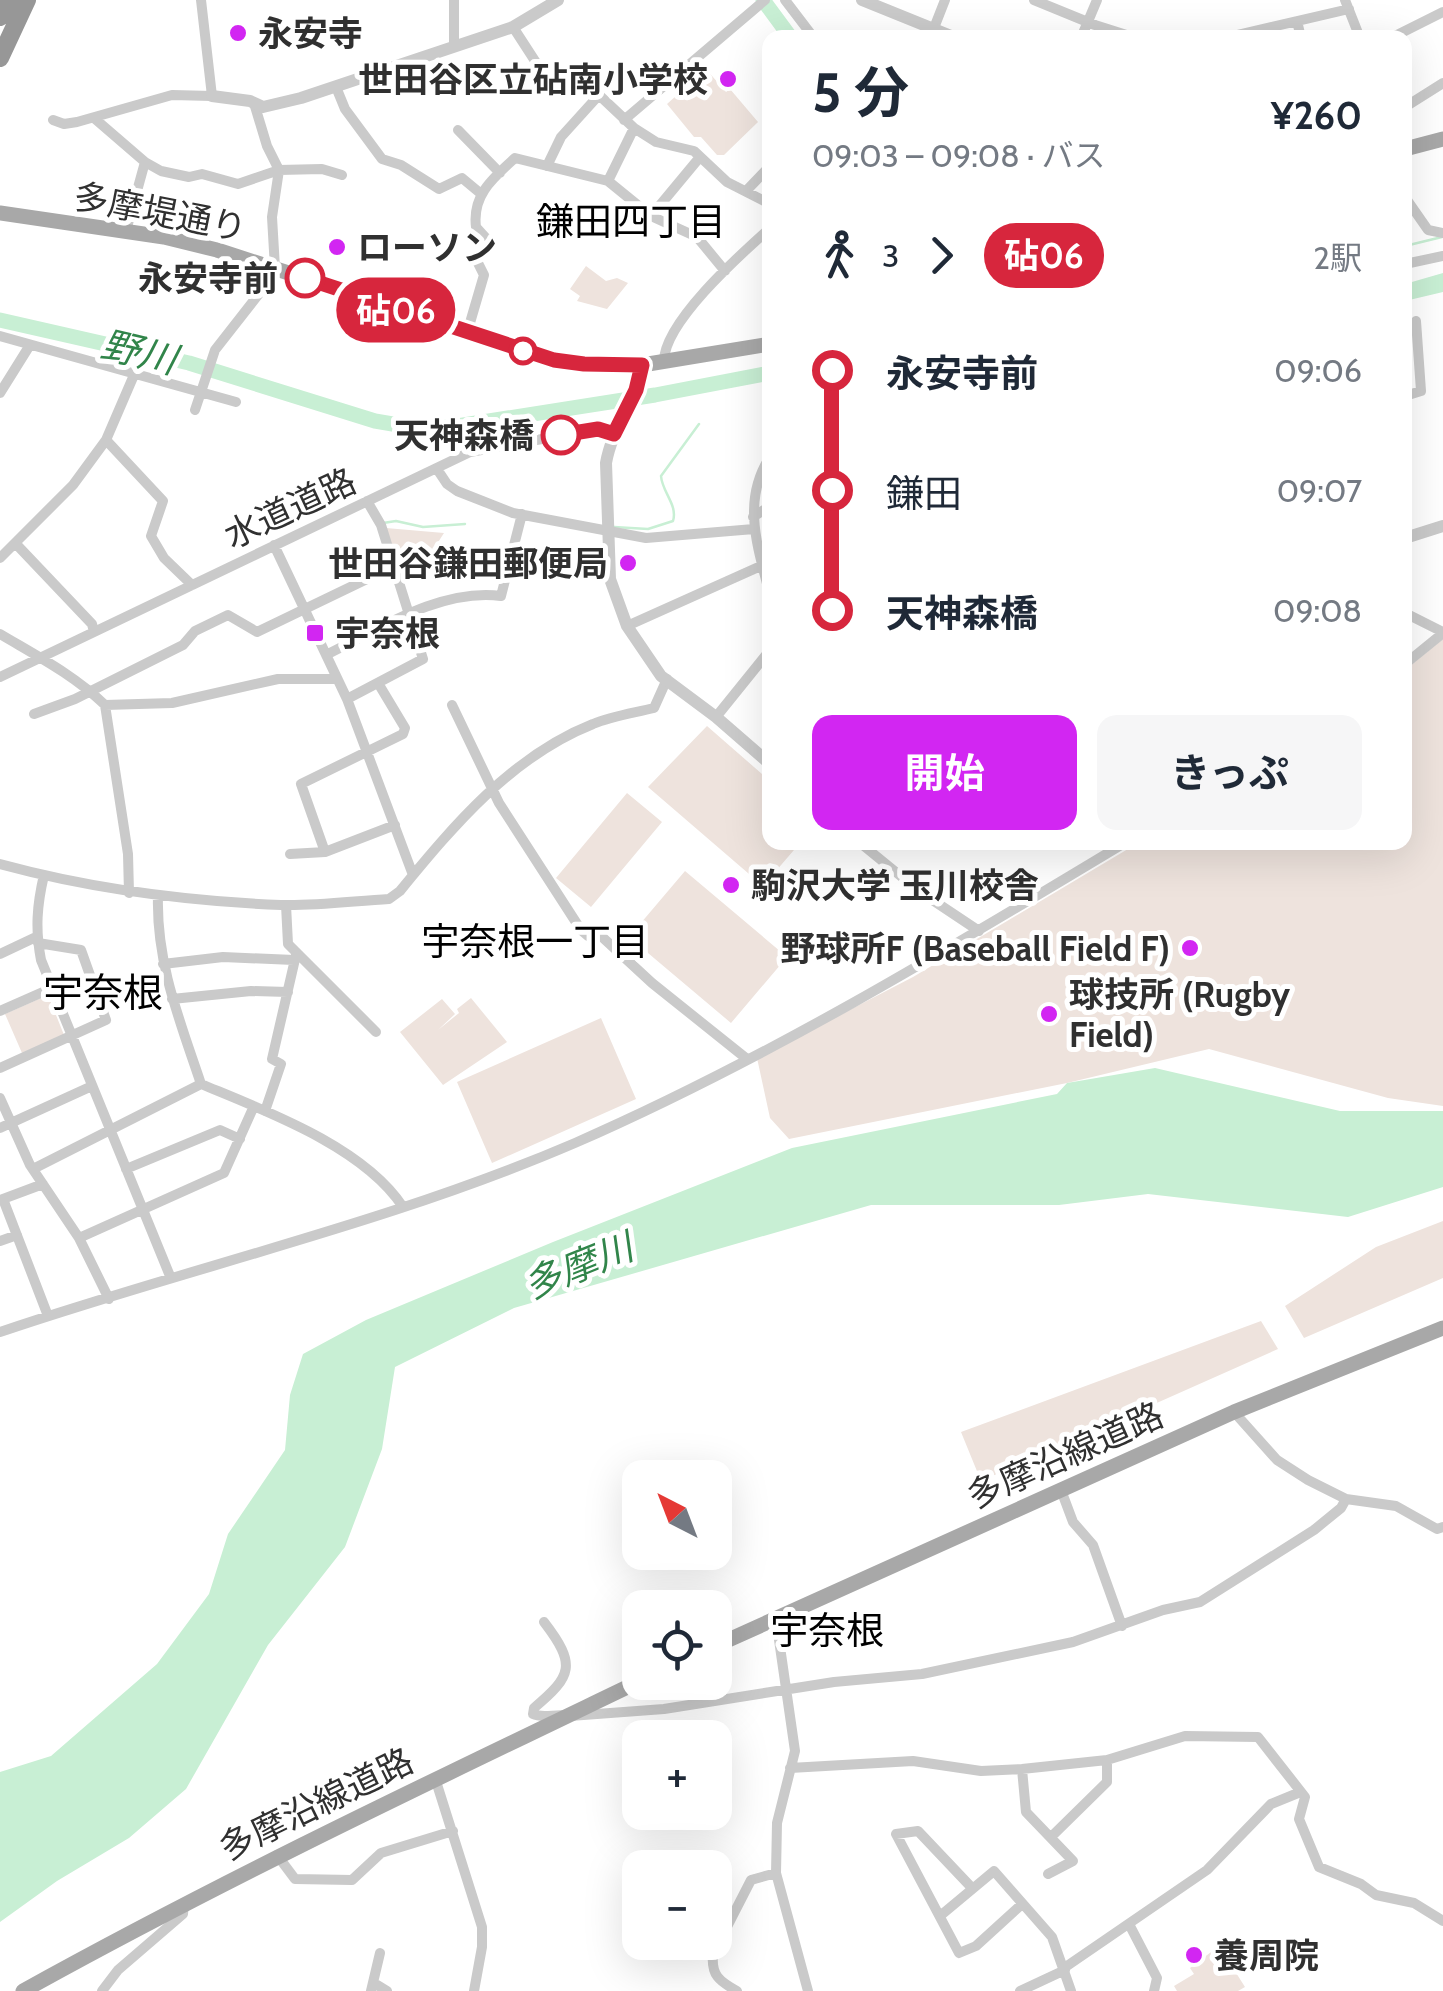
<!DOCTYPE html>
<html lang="ja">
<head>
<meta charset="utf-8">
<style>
	body { margin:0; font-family:Cabin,"Noto Sans JP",sans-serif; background:#f6f6f7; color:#1f2937; height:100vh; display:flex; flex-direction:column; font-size:38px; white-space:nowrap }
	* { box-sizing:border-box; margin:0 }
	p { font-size:32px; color:#747a83 }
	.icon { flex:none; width:55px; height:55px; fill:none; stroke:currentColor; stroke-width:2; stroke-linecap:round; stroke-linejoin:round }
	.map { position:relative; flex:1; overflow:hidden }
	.side { position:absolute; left:762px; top:30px; width:650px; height:820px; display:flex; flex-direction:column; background:#fff; border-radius:20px; box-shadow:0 10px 40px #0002 }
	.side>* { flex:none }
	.badge { padding:0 20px; border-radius:32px; font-size:35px; line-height:65px }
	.needle { width:65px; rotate:318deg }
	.fabs { position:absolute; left:622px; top:1460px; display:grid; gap:20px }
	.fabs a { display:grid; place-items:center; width:110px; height:110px; border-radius:20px; background:#fff; box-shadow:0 10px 40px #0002; font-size:50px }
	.map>.badge { position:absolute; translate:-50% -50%; box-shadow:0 0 0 5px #fff }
	.legs { display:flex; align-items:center; gap:15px; height:110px; padding:0 50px; font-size:32px }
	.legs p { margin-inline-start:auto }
	.overview { display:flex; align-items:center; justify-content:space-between; height:170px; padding:0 50px }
	h1 { font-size:55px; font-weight:700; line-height:75px }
	.button { display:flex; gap:20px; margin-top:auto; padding:20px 50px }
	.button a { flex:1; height:115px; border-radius:20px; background:#d226f2; color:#fff; font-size:40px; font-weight:700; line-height:115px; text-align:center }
	.button a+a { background:#f6f6f7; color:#1f2937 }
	ul { padding:0 50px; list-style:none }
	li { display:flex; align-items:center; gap:35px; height:120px; font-size:38px }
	li i { display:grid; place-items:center; width:15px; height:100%; margin:0 12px; background:currentColor }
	li i::after { content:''; width:25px; height:25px; margin:-12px; border:8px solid; border-radius:50%; background:#fff }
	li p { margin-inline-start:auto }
	li:first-child i { background:linear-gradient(#0000 50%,currentColor 0) }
	li:last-child i { background:linear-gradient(currentColor 50%,#0000 0) }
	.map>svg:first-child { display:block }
	.green { fill:#eee3dd }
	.water { fill:#c8efd4 }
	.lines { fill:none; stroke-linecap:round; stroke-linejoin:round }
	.stream { stroke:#c8efd4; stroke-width:2.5 }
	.river { stroke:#c8efd4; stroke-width:15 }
	.minor { stroke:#cacaca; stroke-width:10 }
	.tertiary { stroke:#cacaca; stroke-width:12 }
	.primary { stroke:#a8a8a8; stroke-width:15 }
	.motorway { stroke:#979797; stroke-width:18 }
	.line-1-casing { stroke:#fff; stroke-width:22 }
	.line-1 { stroke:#d7263d; stroke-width:15 }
	.poi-dot { fill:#d226f2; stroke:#fff; stroke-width:4 }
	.stop-1-dot { fill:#fff; stroke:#d7263d; stroke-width:5 }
	.labels { text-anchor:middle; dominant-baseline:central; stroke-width:10; stroke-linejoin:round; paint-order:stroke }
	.poi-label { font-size:35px; font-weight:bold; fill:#303030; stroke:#fff; text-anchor:start }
	.street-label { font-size:35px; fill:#303030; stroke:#fff }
	.stop-label { font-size:35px; font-weight:bold; fill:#303030; stroke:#fff; text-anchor:end }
	.neighbourhood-label { font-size:38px; fill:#000; stroke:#fff }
	.water-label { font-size:38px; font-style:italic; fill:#31854a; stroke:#fff }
	.quarter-label { font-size:40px; fill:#000; stroke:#fff }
</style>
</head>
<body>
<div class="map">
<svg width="1443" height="1991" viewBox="0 0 1443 1991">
	<rect width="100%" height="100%" fill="#fff"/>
	<path class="green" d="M 706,69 L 726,92 L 730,89 L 758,122 L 724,155 L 717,155 L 701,137 L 694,137 L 667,104 Z
		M 586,266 L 606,281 L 617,278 L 628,283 L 607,309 L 577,301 L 580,296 L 570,289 Z
		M 386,528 L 444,533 L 435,547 L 453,563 L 401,576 Z
		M 1443,639 L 1443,1106 L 1388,1098 L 1209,1049 L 1067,1083 L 789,1139 L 770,1118 L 757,1058 L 913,977 L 1138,843 L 1405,842 L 1405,670 Z
		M 707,726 L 770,781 L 770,842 L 800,843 L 763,886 L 648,787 Z
		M 627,793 L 662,822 L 591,907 L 556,878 Z
		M 685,871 L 787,957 L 731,1023 L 629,937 Z
		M 48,995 L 64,1035 L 22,1053 L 5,1014 Z
		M 471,998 L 507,1042 L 443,1085 L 400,1032 L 442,999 L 455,1014 L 438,1030 L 459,1013 L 457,1009 Z
		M 601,1018 L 636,1099 L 492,1163 L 457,1082 Z
		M 1443,1221 L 1443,1278 L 1304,1338 L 1285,1306 L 1376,1247 Z
		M 1261,1321 L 1278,1349 L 981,1481 L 961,1432 Z
		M 1219,1946 L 1245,1987 L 1238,1991 L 1177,1991 L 1174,1986 L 1194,1974 L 1190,1968 Z"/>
	<path class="water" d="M 1443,273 L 1443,292 L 1405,301 L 1405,284 Z
		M 1155,1068 L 1340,1111 L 1443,1111 L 1443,1187 L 1348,1217 L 1148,1194 L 1059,1205 L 871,1205 L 514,1308 L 395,1367 L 382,1449 L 345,1547 L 268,1645 L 186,1789 L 129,1838 L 57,1881 L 0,1922 L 0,1772 L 51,1756 L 157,1664 L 209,1594 L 228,1534 L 285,1450 L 290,1395 L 303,1354 L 366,1320 L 553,1242 L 792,1148 L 1057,1094 L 1067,1083 Z"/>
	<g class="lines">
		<path class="stream" d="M 1405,246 L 1442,237
			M 383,523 L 396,521 L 423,527 L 465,524
			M 614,527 L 648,529 L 673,521 C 678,505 662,492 661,476 L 699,424"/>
		<path class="river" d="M 763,0 L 791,38
			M 0,320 L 189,363 L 375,421 L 422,429 L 457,426 L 655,395 L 770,373"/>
		<path class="minor" d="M 454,0 L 454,46
			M 785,0 L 814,38
			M 1034,0 L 1095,25 L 1136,38
			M 1345,0 L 1360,38
			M 1297,21 L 1301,38
			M 513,27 L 537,64 L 555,81 L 579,81 L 599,95 L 634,128 L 656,142 L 694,151 L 727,182 L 770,204
			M 934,28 L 945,0
			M 1081,38 L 1097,0
			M 1224,38 L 1349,9
			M 1391,38 L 1443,12
			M 336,87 L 345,109 L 382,159 L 401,165 L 439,189 L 462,178 L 480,193
			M 1405,107 L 1443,83
			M 94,118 L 145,162 L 161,171 L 189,177 L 202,174 L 238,184 L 279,170 L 322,169 L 342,175
			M 53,120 L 64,124 L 77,122 L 172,95 L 212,96 L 201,0
			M 624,120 L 765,0
			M 458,130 L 500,173
			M 547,166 L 561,137 L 599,95
			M 608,181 L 634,128
			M 747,190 L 770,166
			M 1405,197 L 1428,230 L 1443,233
			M 651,216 L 700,157
			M 126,231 L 145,162
			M 1405,264 L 1443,256
			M 467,333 L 484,275 L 477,261 L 486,238 L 476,227 C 472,195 493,178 515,158 L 608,181 L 651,216 L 697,237 L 725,271
			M 0,336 L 236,402
			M 664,362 C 663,323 741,254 770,228
			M 0,393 L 30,345
			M 1405,396 L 1421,391 L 1416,321
			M 195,410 L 215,350 L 269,281 L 275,268 L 272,217 L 279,170 L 267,146 L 254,103
			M 106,440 L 163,501 L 151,536 L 164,558 L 192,585
			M 770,457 C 741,501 758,548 770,595
			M 437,469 L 447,484 L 457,491 L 513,513 L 646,538 L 754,529
			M 753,517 L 770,506
			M 17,545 L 92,624 L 94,632
			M 274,545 L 347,699 L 413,875
			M 0,558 L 73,485 L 106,440 L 134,375
			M 1405,613 L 1443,632
			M 627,626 L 763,565
			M 0,634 C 37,656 74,675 105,705 L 172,703 L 278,679 L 337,679
			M 326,655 C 379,629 441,588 501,596 L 522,514
			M 1405,664 L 1443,633
			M 0,677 L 470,452 L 598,429 L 614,434
			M 347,699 L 423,659 L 381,525 L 367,501
			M 105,705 L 128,854 L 129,893
			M 452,705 L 499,803 L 581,930 L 588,936 L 600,935 L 652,983 L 747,1059
			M 34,714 L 75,699 L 183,645 L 195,631 L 228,615 L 257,632 L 394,566
			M 716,717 L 770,650
			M 859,842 L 919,891 L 979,931
			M 325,852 L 301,784 L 403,734 L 405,728 L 378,683
			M 290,854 L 325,852 L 395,825
			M 0,864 C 92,889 186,901 281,905 C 316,906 354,901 389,899 L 400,891 C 454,825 512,756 593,724 C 612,716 634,713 654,708 L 667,679
			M 44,875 C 37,905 35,929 41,960 L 170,1276
			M 158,896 C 156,963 180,1021 201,1084
			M 286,905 L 288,944 L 376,1032
			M 0,954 L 36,937
			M 163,964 L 223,957 L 294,960
			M 172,999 L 251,991 L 288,992
			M 0,1011 L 52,988
			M 0,1068 L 106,1020 L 81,950 L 38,943
			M 0,1098 L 30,1165 L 79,1238 L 109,1299
			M 265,1111 L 281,1064 L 272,1059 L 296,955
			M 0,1128 L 92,1086
			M 33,1169 L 201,1084 C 266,1111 364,1147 403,1207
			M 126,1169 L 220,1130 L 240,1139
			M 3,1199 L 48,1316
			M 0,1200 L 43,1184
			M 79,1238 L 224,1173 L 254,1106
			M 0,1241 L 17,1235
			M 0,1332 C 191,1267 389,1223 575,1143 C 767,1059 947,950 1126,842
			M 1234,1412 L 1277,1460 L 1308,1480 L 1346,1499 L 1396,1506 L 1437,1529 L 1443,1527
			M 1061,1490 L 1073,1522 L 1093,1545 L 1122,1626
			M 776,1619 L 795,1751 L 777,1823 L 776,1873 L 808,1991
			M 544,1622 C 577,1665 572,1676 534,1708 L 533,1714 C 543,1719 557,1713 570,1716 L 664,1709 L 834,1682 L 922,1674 L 1073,1642 L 1163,1610 L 1200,1602 L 1314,1530 L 1341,1508 L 1346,1499
			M 790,1768 L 913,1761 L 981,1771 L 1022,1769 L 1107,1760 L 1185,1736 L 1258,1737 L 1305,1797 L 1299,1819 L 1319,1867 L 1361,1884 L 1376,1895 L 1414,1903 L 1443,1921
			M 1022,1769 L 1026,1812 L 1073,1861 L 1048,1874
			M 435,1778 L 482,1927 L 482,1947 L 474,1991
			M 1051,1837 L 1107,1782 L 1107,1760
			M 277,1855 L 295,1879 L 352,1880 L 381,1853 L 453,1831
			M 972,1888 L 918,1831 L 896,1834 L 959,1953 L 976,1946 L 1022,1904
			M 940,1916 L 994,1871 L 1052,1937 L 1071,1991
			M 1129,1924 L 1157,1978 L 1154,1991
			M 1064,1968 L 1207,1870 L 1271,1804 L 1298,1793
			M 374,1983 L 387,1991
			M 102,1991 L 118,1970 L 183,1914 L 184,1903
			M 371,1991 L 380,1953
			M 737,1991 C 719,1981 711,1975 713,1954 L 751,1880 L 776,1873
			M 1020,1991 L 1065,1970"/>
		<path class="tertiary" d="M 862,0 L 956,38
			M 212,96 L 250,101 L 263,107 L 301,98 L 513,27 L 558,0
			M 642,365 C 636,400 612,428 606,463 L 610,579 L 627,626 L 661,676 L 716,717 L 770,764
			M 1405,538 L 1443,526"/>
		<path class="primary" d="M 1405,149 L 1443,139
			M 0,213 L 164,237 L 217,250 L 569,363 L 642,365 L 770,344
			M 715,1646 L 1234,1412 L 1443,1328
			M 23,1991 C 225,1879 432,1781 640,1681"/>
		<path class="motorway" d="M 0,17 L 8,0
			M 0,58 L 27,0"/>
	</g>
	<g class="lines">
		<defs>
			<path id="line-1" d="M 305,278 L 554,360 L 584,364 L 642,365 L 636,390 L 614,434 L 598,429 L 561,435"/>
		</defs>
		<use href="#line-1" class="line-1-casing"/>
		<use href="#line-1" class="line-1"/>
	</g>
	<g class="poi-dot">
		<circle cx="238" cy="33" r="10"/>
		<circle cx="728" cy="79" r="10"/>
		<circle cx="337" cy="247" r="10"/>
		<circle cx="628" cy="563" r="10"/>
		<rect x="305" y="623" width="20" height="20" rx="5"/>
		<circle cx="731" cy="885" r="10"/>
		<circle cx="1190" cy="948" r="10"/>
		<circle cx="1049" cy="1014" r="10"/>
		<circle cx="1194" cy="1955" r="10"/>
	</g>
	<g class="stop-1-dot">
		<circle cx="305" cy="278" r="18"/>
		<circle cx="523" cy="351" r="12"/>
		<circle cx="561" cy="435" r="18"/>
	</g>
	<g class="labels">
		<g class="poi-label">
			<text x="258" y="33">永安寺</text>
			<text x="708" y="79" text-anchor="end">世田谷区立砧南小学校</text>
			<text x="357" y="247">ローソン</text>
			<text x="608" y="563" text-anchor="end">世田谷鎌田郵便局</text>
			<text x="335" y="633">宇奈根</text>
			<text x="751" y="885">駒沢大学 玉川校舎</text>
			<text x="1170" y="948" text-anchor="end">野球所F (Baseball Field F)</text>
			<text x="1069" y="994">球技所 (Rugby<tspan x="1069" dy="40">Field)</tspan></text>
			<text x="1214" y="1955">養周院</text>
		</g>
		<g class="street-label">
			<text transform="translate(160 212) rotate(11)">多摩堤通り</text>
			<text transform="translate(290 508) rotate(-25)">水道道路</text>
			<text transform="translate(1065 1455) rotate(-24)">多摩沿線道路</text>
			<text transform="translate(316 1804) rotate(-26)">多摩沿線道路</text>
		</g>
		<g class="stop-label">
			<text x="278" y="278">永安寺前</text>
			<text x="534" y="435">天神森橋</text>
		</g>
		<g class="neighbourhood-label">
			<text x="631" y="221">鎌田四丁目</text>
			<text x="535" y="941">宇奈根一丁目</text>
			<text x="827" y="1630">宇奈根</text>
		</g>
		<g class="water-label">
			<text transform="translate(139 352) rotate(13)">野川</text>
			<text transform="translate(578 1266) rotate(-22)">多摩川</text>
		</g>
		<g class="quarter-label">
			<text x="103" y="992">宇奈根</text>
		</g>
	</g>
</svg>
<div class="fabs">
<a><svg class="needle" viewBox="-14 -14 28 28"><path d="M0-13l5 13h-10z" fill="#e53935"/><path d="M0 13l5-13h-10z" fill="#747a83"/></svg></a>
<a><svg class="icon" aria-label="locate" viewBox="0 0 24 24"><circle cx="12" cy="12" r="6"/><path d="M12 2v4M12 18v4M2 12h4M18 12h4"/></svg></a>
<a>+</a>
<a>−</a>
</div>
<b class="badge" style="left:396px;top:310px;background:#d7263d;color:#fff">砧06</b>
<section class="side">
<div class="overview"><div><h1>5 分</h1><p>09:03 – 09:08 · バス</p></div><b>¥260</b></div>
<div class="legs"><svg class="icon" aria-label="walk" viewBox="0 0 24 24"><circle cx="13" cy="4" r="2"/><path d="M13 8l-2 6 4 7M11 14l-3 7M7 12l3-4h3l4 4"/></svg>3<svg class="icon" aria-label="forward" viewBox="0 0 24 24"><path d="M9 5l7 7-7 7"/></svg><b class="badge" style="background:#d7263d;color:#fff">砧06</b><p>2駅</p></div>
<ul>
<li><i style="color:#d7263d"></i><b>永安寺前</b><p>09:06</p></li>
<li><i style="color:#d7263d"></i><span>鎌田</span><p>09:07</p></li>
<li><i style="color:#d7263d"></i><b>天神森橋</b><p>09:08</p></li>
</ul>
<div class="button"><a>開始</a><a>きっぷ</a></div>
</section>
</div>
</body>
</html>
